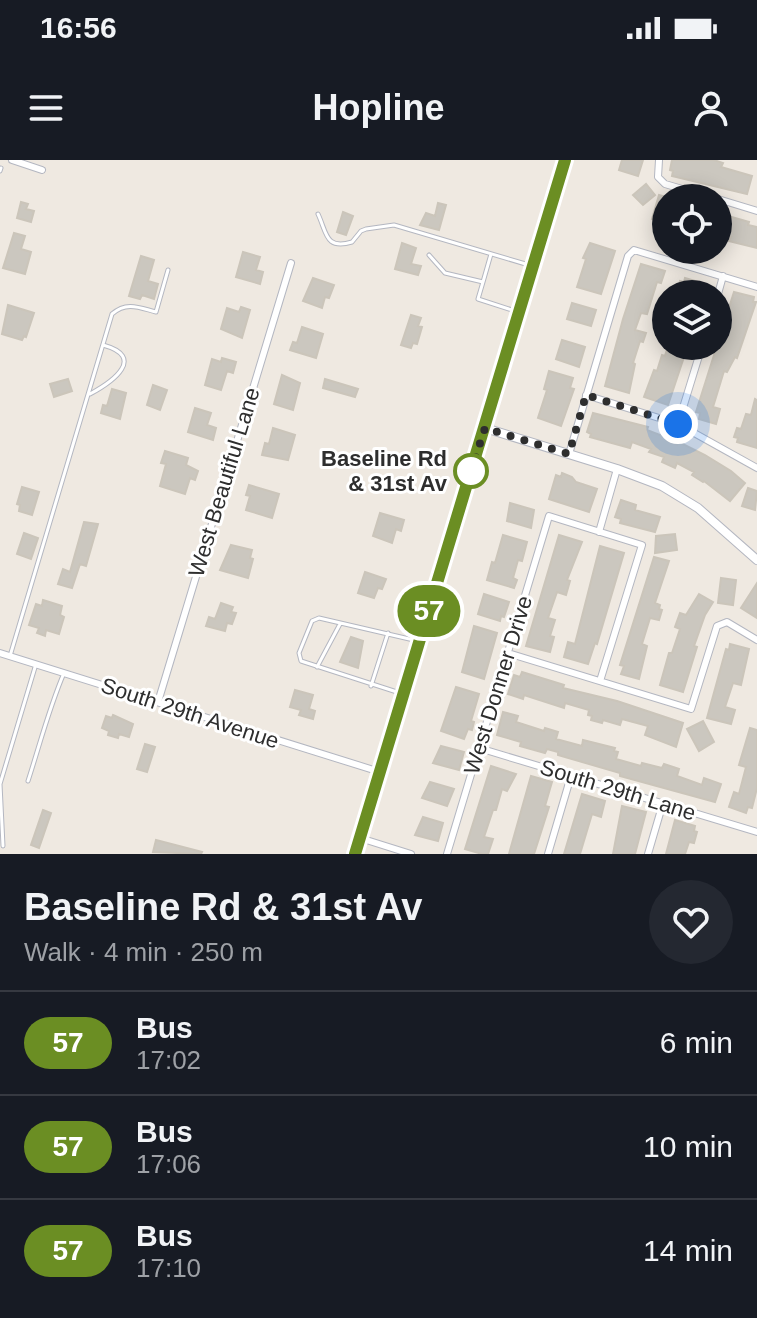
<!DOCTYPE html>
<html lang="en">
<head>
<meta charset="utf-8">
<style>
	body { margin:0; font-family:Helvetica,sans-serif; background:#242831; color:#f1f3f6; height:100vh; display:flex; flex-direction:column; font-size:30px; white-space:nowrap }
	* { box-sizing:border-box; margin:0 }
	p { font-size:26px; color:#9ea1a6 }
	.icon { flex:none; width:44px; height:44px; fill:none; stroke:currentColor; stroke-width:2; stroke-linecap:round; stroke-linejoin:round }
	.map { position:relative; height:694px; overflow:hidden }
	.panel { display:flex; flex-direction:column; background:#171b24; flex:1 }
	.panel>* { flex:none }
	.badge { padding:0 16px; border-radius:26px; font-size:28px; line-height:52px }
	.buttons { position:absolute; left:652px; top:24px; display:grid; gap:16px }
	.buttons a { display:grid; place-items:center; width:80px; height:80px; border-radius:50%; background:#171b24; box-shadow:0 4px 20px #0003; font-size:40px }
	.you { position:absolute; width:40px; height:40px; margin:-20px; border:6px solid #fff; border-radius:50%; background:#1a73e8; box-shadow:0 0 0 12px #1a73e833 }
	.map>.badge { position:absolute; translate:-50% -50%; box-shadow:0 0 0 4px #fff }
	.round { display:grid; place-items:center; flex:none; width:84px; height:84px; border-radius:42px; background:#242831 }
	.head { display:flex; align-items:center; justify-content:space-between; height:136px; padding:0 24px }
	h1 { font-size:38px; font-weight:600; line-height:60px }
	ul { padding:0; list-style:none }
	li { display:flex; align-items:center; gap:24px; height:104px; padding:0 24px; border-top:2px solid #363941 }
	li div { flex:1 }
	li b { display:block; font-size:30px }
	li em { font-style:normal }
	li .badge { min-width:88px; font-weight:700; text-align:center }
	.status { display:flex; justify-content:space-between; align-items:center; height:56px; padding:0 40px; background:#171b24; direction:ltr }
	.status svg { height:22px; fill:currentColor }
	header { display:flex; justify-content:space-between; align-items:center; height:104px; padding:0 24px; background:#171b24; font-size:36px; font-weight:600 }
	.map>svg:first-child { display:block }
	.building { fill:#cbc7bf; stroke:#cbc5ba; stroke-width:2 }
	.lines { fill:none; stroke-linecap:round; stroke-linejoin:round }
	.service-casing { stroke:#b4b7c1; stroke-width:5 }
	.minor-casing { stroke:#b4b7c1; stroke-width:8 }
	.tertiary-casing { stroke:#b4b7c1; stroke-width:10 }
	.primary-casing { stroke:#c9c9c9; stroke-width:12 }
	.service { stroke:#fff; stroke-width:3 }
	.minor { stroke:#fff; stroke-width:6 }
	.tertiary { stroke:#fff; stroke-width:8 }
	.primary { stroke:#f2d163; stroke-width:10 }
	.line-casing { stroke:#fff; stroke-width:18 }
	.line { stroke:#6b8e23; stroke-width:12 }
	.walk { stroke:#2e2e2e; stroke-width:8; stroke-dasharray:0 14.4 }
	.stop-dot { fill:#fff; stroke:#6b8e23; stroke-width:4 }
	.labels { text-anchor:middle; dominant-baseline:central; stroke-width:6; stroke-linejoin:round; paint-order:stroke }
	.stop-label { font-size:22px; font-weight:bold; fill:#2e2e2e; stroke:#fff; text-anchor:end }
	.street-label { font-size:22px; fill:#2e2e2e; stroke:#fff }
</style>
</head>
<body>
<div class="status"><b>16:56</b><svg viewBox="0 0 49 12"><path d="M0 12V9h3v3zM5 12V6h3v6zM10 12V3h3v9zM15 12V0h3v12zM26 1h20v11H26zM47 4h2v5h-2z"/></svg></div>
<header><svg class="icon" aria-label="menu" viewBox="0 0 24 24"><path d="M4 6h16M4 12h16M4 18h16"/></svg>Hopline<svg class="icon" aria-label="person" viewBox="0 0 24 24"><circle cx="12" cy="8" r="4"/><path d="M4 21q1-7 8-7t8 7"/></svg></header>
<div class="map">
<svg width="757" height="694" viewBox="0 0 757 694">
	<rect width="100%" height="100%" fill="#efe9e1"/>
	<path class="building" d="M 622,0 L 643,0 L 638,16 L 619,10 Z
		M 672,0 L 714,0 L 723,3 L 721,7 L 752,16 L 747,34 L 672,16 L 673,11 L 670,10 Z
		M 646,24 L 655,35 L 643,45 L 633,35 Z
		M 659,35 L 666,37 L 664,63 L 652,59 Z
		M 21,42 L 28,44 L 26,49 L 34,51 L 31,62 L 17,58 Z
		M 438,43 L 446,45 L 439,70 L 420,65 L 426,53 L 435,56 Z
		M 343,52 L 353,56 L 346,75 L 337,72 Z
		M 721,54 L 749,62 L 748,65 L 757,67 L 757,88 L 729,81 L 731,77 L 718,74 Z
		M 14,73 L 25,76 L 21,89 L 31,92 L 25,114 L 3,108 Z
		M 402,83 L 416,88 L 411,104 L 421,106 L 418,115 L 395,109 Z
		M 590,83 L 615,91 L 601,134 L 577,127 L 586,99 L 583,98 Z
		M 243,92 L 260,97 L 256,110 L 263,112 L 260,124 L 236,117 Z
		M 141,96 L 154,100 L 148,121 L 158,124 L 154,139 L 142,135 L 140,139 L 129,136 Z
		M 641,104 L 665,111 L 661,123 L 657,122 L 647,154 L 641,153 L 635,170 L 646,173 L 643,182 L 640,181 L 633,203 L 635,204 L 629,233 L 605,226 L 623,159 Z
		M 313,118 L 334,125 L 329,138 L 325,137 L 322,148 L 303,141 Z
		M 685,118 L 705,124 L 702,134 L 680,134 L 682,130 L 678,129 L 680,121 L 684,122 Z
		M 734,132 L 754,137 L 753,142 L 756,142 L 737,198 L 735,197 L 727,212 L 724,211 L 713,247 L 720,249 L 716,264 L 699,259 L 700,253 L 696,252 Z
		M 572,143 L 596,150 L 591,166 L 567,159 Z
		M 8,145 L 34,153 L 26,177 L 24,176 L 22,180 L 2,174 Z
		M 241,147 L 250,150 L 242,178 L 221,169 L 227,148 L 239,152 Z
		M 411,155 L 421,158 L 418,166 L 422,167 L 417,184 L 413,183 L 411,188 L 401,185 Z
		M 302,167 L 323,174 L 316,198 L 290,190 L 293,182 L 297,183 Z
		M 562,180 L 585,187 L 579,207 L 556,199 Z
		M 668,186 L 683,186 L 682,190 L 686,191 L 668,245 L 644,237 L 654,210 L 657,211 L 662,195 L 665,196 Z
		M 222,198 L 236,202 L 233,213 L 227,211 L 221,230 L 205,225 L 212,199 L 221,202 Z
		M 549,211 L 573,218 L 570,228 L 574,229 L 561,266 L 538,258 L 547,230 L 544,229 Z
		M 282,215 L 300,223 L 293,250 L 274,244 Z
		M 68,219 L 72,231 L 54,237 L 50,224 Z
		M 325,219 L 358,229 L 355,237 L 323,228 Z
		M 153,225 L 167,230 L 160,250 L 147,245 Z
		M 112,229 L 126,233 L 120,259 L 101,253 L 103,245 L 107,246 Z
		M 755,239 L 757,240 L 757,288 L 737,282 L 738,278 L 734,277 L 737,268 L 741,269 L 746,254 L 751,255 Z
		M 195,248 L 211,253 L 207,265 L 216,268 L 213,280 L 188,272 Z
		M 593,253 L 648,267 L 647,270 L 652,272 L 668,278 L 667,281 L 677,285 L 679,282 L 705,295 L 731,311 L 745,323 L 730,341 L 704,321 L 703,322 L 692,315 L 694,312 L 677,303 L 675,308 L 662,302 L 664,297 L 649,292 L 651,289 L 632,282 L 630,288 L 590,277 L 591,274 L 587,272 Z
		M 273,268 L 295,275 L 288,300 L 262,295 L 265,283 L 269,284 Z
		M 165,291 L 188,298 L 186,305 L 198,311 L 195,320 L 190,318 L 185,334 L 160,326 L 166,304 L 161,303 Z
		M 562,313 L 572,317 L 576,322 L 597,329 L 589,352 L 549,339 L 556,315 L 561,317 Z
		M 249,325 L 279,334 L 272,358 L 246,350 L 250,336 L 246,335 Z
		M 22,327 L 39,332 L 32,355 L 19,351 L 20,345 L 17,344 Z
		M 748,328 L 757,331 L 755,350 L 742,346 Z
		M 621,340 L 636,345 L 635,350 L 660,357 L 655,372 L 620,363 L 621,359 L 615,357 Z
		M 510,343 L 534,350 L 531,368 L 507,361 Z
		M 380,353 L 404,360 L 401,371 L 396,369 L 392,383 L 373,376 Z
		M 84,362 L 98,364 L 86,406 L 80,404 L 72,428 L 58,424 L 63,409 L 70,412 Z
		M 24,373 L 38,378 L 31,399 L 17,394 Z
		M 675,374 L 677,390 L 655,393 L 656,376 Z
		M 503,375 L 527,382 L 522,401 L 518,400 L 513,418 L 517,420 L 514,428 L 487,420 L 492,402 L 495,403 Z
		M 559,375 L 582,382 L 567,420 L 570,421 L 566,435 L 557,432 L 548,458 L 555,460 L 550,476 L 554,477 L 550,492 L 526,486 Z
		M 231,385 L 252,390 L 250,398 L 253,399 L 248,418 L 220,410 Z
		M 600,386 L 624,393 L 597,484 L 595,483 L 588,504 L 564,497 L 568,482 L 575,484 Z
		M 654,397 L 669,401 L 655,443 L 660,445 L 659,449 L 662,450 L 659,460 L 650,458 L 642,484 L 647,486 L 639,519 L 621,514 L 624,506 L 620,505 Z
		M 365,412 L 386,419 L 382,429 L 378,428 L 374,438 L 358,433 Z
		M 721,418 L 736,420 L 733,445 L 718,443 Z
		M 757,423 L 757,458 L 741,448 Z
		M 484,434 L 509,442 L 504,457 L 501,456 L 500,461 L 478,454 Z
		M 699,434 L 713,442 L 705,455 L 694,486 L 697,487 L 683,532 L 660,525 L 669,493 L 672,493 L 680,469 L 675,467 L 680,453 L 686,455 Z
		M 43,440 L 62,446 L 60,455 L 64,457 L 59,474 L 46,470 L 45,476 L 37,473 L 39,468 L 29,465 L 36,444 L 42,446 Z
		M 221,443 L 233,447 L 231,452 L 236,453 L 232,464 L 227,463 L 225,471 L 206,466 L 209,457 L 215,459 Z
		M 474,466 L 497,473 L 484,519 L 462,512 Z
		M 351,477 L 363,481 L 358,508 L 340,502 Z
		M 730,484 L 749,489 L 741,525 L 733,523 L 725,547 L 735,550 L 731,564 L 707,558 L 726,489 L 729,490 Z
		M 522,512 L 564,525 L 563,528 L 617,541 L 683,563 L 676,587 L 645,575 L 648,566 L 622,559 L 620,565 L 603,560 L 602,563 L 591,560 L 592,556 L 588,555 L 589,550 L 565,543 L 564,548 L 524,535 L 523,539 L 508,534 L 514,515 L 520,517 Z
		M 456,527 L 479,534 L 471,561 L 474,562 L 472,570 L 468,569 L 464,579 L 441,571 Z
		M 295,530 L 313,535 L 309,549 L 315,551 L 313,559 L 299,555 L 301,550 L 290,547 Z
		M 503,552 L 518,556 L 516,562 L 544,571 L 545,568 L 558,572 L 556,579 L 582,586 L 583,580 L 615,588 L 614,591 L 618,592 L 616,599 L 641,606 L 642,603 L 662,608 L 664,604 L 679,609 L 677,616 L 702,625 L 704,618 L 721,624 L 715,642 L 620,616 L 620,613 L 558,595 L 558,592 L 547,589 L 545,593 L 520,586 L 521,582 L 497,575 Z
		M 113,555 L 133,564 L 129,577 L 119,574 L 118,578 L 108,575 L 109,571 L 102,568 L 106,556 L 112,558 Z
		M 703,561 L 714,582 L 699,591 L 687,569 Z
		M 750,568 L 757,570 L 757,628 L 752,648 L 748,647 L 746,653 L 729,647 L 734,632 L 739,634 L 746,607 L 739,605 Z
		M 145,584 L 155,587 L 147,612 L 137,609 Z
		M 441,586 L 464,592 L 459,610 L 433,603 Z
		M 491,606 L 516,614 L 507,631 L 502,629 L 496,650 L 493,650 L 484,677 L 493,679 L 488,694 L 482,694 L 465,689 Z
		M 531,616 L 552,622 L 545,646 L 549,647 L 534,694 L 509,694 Z
		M 430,622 L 454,629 L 447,646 L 422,638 Z
		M 582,634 L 605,641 L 601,657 L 592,654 L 580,694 L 564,694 Z
		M 622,646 L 646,652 L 635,694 L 613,694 Z
		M 43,650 L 51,653 L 39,688 L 31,685 Z
		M 423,657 L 443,663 L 438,681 L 415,675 Z
		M 675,660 L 695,666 L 694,671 L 697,672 L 694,683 L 689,682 L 685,694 L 666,694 Z
		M 156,680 L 202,692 L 201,694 L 153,692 Z"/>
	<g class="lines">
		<defs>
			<path id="service" d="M 0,11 L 1,8
				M 318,54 C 327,73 325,90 352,82 L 361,71 L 366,69 L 394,65 L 529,105
				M 429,95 L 445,113 L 483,122 L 491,94
				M 483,122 L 478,139 L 515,151
				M 90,234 C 114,221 146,197 103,185
				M 10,496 L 112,154 C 127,141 140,148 156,152 L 168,110
				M 317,507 L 340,464
				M 371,526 L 388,473
				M 400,533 L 301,501 L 299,493 L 312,461 L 319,458 L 418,481
				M 28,621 C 40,584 49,548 64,513
				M 3,686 L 0,624 L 36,504"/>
			<path id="minor" d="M 12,0 L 42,10
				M 659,0 L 658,17 L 665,24 L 713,38
				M 718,39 L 757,51
				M 718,134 L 723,116
				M 586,235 L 678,264 L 757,308
				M 678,264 L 702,186
				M 569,294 L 628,96 L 634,90 L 757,127
				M 599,372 L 617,309
				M 0,493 L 380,612
				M 508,493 L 691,549 L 717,466 L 727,462 L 757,480
				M 158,542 L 291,103
				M 479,588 L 757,672
				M 360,678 L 411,694
				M 447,694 L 549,356 L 642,385 L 600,521
				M 548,694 L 571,616
				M 648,694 L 663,643"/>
			<path id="tertiary" d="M 485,268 L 617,309 L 662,326 L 698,348 L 757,400"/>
			<path id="primary" d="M 355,694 L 565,0"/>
		</defs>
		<use href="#service" class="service-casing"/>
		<use href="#minor" class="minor-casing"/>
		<use href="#tertiary" class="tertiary-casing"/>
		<use href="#primary" class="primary-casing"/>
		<use href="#service" class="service"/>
		<use href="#minor" class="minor"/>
		<use href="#tertiary" class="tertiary"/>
		<use href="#primary" class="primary"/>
	</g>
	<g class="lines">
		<defs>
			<path id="line" d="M 355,694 L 565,0"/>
		</defs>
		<use href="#line" class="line-casing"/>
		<use href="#line" class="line"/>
		<path class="walk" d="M 471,311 L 485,268 L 569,294 L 586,235 L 678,264"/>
	</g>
	<circle class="stop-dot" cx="471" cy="311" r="16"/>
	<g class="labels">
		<g class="stop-label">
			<text x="447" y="298">Baseline Rd<tspan x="447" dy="25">&amp; 31st Av</tspan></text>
		</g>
		<g class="street-label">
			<text transform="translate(224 322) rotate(-73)">West Beautiful Lane</text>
			<text transform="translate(498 525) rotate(-73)">West Donner Drive</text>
			<text transform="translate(190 553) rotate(18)">South 29th Avenue</text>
			<text transform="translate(618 630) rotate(17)">South 29th Lane</text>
		</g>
	</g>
</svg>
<div class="buttons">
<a><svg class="icon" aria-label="locate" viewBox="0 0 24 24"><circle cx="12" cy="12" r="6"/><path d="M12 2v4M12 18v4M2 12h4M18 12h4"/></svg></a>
<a><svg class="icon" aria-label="layers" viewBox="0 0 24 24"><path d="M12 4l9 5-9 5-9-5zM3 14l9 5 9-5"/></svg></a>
</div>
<div class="you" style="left:678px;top:264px"></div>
<b class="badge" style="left:429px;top:451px;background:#6b8e23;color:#fff">57</b>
</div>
<section class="panel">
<div class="head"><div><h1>Baseline Rd &amp; 31st Av</h1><p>Walk · 4 min · 250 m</p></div><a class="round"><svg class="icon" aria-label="heart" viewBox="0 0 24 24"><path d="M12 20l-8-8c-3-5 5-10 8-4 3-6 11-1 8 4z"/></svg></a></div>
<ul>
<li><span class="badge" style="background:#6b8e23;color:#fff">57</span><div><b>Bus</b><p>17:02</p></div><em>6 min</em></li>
<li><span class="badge" style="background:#6b8e23;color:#fff">57</span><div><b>Bus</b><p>17:06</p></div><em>10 min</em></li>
<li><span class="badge" style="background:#6b8e23;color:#fff">57</span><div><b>Bus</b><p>17:10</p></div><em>14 min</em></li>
</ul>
</section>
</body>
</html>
